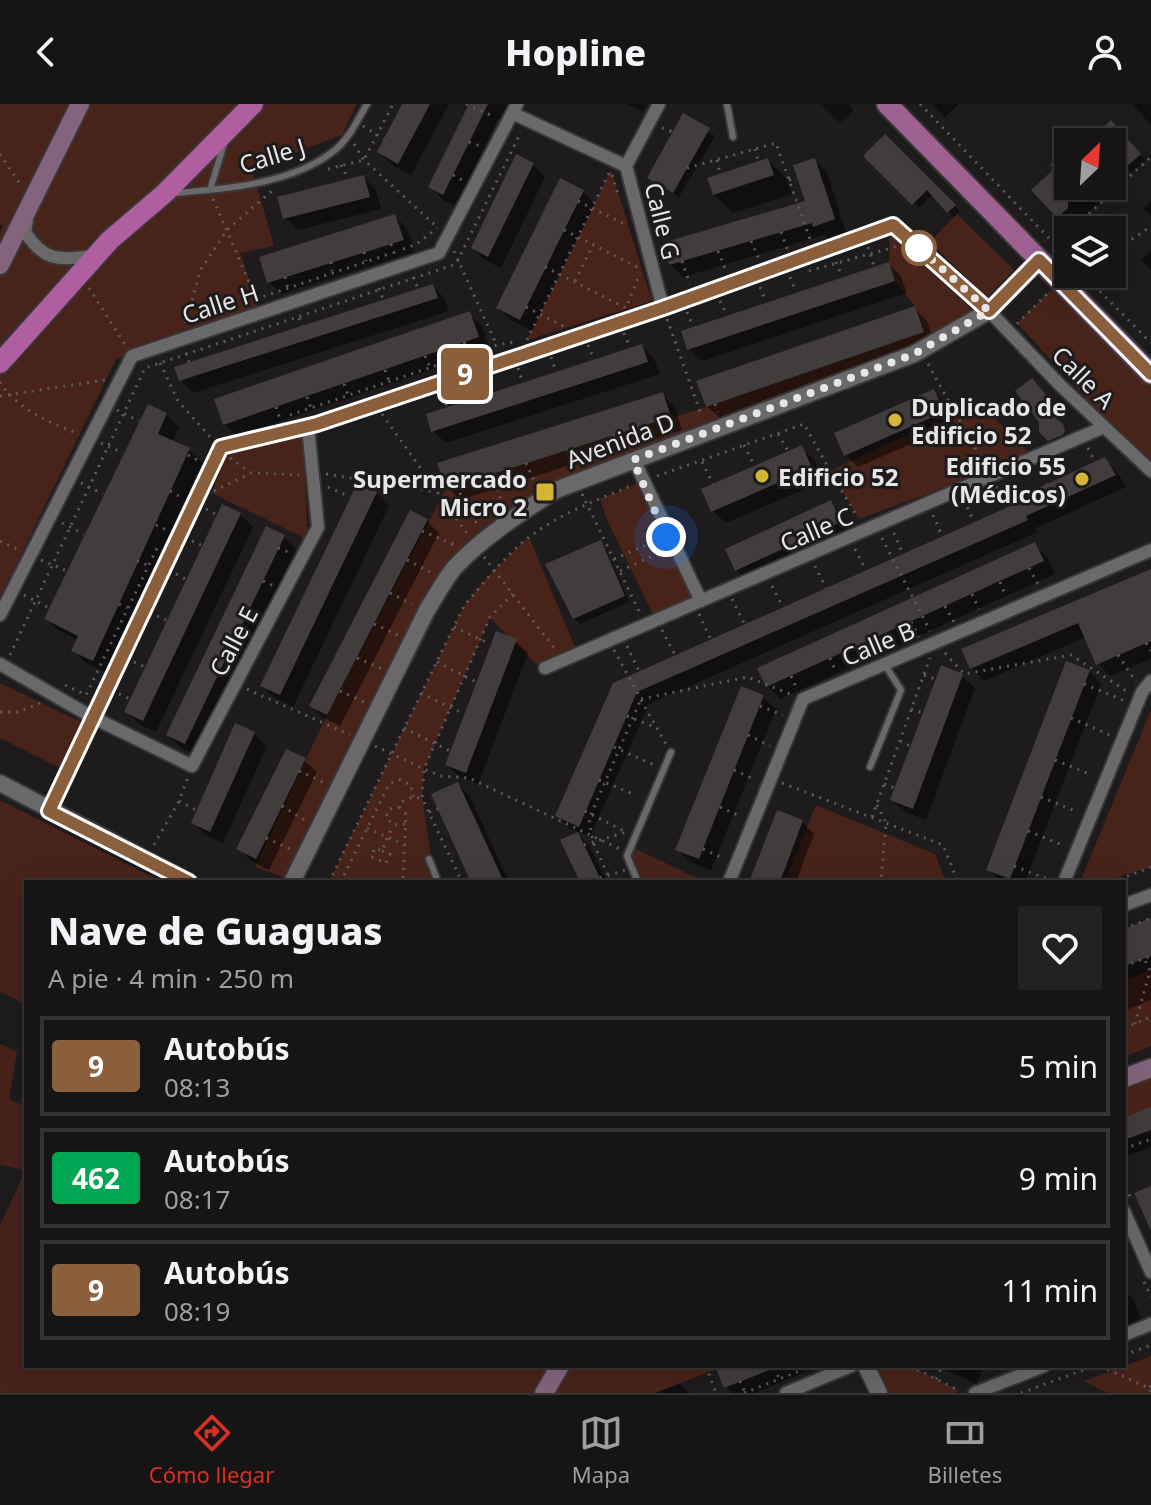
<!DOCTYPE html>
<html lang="es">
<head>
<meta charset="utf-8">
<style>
	body { margin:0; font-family:"Noto Sans",sans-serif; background:#232122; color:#f1f3f6; height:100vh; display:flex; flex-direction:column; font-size:30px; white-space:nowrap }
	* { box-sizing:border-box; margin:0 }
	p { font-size:26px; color:#9e9ea0 }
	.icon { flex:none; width:44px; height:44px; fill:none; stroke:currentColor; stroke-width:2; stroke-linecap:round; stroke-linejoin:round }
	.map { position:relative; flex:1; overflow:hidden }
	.panel { position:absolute; left:24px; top:776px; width:1102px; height:488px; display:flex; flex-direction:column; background:#161415; border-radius:0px; box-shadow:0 8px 32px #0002,0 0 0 2px #353334 }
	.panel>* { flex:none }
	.badge { padding:0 16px; border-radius:6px; font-size:28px; line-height:52px }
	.needle { width:52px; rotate:25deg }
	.buttons { position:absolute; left:1054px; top:24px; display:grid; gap:16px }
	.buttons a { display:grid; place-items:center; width:72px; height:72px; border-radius:0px; background:#161415; box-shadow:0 8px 32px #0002,0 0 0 2px #353334; font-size:40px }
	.you { position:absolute; width:40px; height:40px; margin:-20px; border:6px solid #fff; border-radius:50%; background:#1a73e8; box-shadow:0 0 0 12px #1a73e833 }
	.map>.badge { position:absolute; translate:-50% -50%; box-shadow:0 0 0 4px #fff }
	.round { display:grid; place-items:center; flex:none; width:84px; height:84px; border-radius:0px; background:#232122 }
	.head { display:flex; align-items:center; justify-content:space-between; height:136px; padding:0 24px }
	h1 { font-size:38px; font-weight:800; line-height:60px }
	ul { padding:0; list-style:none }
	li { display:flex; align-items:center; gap:24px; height:100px; margin:0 16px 12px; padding:0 8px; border:4px solid #353334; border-radius:0px }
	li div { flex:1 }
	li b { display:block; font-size:30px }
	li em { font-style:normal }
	li .badge { min-width:88px; font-weight:700; text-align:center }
	header { display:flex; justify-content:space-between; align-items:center; height:104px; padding:0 24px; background:#161415; font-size:36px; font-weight:800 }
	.menu { display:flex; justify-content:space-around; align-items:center; height:112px; border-top:2px solid #353334; background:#161415; font-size:22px; color:#9e9ea0 }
	.menu a { display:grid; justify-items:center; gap:4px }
	.menu .selected { color:#d93025 }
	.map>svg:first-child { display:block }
	.green { fill:#48231a }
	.shadow { fill:#0007 }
	.building { fill:#413d3d }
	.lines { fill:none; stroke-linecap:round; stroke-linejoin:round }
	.service-casing { stroke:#393738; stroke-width:10 }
	.minor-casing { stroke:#393738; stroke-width:16 }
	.tertiary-casing { stroke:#393738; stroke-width:20 }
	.secondary-casing { stroke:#393738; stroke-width:22 }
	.primary-casing { stroke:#393738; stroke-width:24 }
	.trunk-casing { stroke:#393738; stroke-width:24 }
	.path { stroke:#5d5a5b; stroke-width:3; stroke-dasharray:2 6; stroke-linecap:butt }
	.service { stroke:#6b6869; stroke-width:6 }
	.minor { stroke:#6b6869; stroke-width:12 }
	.tertiary { stroke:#6b6869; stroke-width:16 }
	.secondary { stroke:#84647d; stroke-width:18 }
	.primary { stroke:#9e6192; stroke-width:20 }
	.trunk { stroke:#af5ea0; stroke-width:20 }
	.line-casing { stroke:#fff; stroke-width:18 }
	.line { stroke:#8b5e3c; stroke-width:12 }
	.walk { stroke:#e7e5e6; stroke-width:8; stroke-dasharray:0 14.4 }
	.stop-dot { fill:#fff; stroke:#8b5e3c; stroke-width:4 }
	.poi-dot { fill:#d5b535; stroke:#1e1b1c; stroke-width:3 }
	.labels { text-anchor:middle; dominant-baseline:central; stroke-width:6; stroke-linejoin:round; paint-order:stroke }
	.street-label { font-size:24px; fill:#e7e5e6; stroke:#1e1b1c }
	.poi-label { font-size:24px; font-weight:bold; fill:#e7e5e6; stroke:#1e1b1c; text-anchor:start }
</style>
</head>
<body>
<header><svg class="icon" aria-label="back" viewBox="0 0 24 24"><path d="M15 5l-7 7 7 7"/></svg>Hopline<svg class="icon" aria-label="person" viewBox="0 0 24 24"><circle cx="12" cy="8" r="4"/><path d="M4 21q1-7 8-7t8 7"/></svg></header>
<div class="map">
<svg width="1151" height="1289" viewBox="0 0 1151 1289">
	<rect width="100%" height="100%" fill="#1e1b1c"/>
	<path class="green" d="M 0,0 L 357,0 L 342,31 L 252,65 L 274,142 L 240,149 L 260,208 L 116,255 L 0,495 L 0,128 L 3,122 L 0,120 Z
		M 611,66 L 652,197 L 527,236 Z
		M 957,110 L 1014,166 L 987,194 L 930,138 Z
		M 890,131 L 973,206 L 928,238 L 554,382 L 455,458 L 291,776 L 255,763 L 327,611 L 446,385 L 706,303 L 924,228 L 915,202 L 895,177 L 889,158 Z
		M 1059,178 L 1151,272 L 1151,365 L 1017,219 Z
		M 982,302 L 1032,351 L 859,415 L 830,367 L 891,338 Z
		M 303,331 L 308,436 L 212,389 L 226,352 Z
		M 644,377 L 691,493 L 654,512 L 607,416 L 600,395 Z
		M 529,433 L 577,548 L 538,562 L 490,514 L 424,665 L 422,694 L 434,769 L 439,778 L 329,778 L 464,502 L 486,474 Z
		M 0,579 L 83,619 L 60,664 L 0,634 Z
		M 1151,606 L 1151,763 L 1101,778 L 1080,778 Z
		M 0,696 L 162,778 L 26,778 L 26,900 L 0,888 Z
		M 816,701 L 935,750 L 946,778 L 785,778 Z
		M 634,744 L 705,778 L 644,778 L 631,750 Z
		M 1151,866 L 1151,942 L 1124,953 L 1124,877 Z
		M 0,940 L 17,948 L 9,995 L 26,1003 L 26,1262 L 724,1262 L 655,1289 L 0,1289 L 0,1121 L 26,1066 L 0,1061 Z
		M 1151,968 L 1151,1004 L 1124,1015 L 1124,979 Z
		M 1151,1252 L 1151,1289 L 1107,1289 L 1084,1277 Z
		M 878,1262 L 910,1262 L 960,1287 L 954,1289 L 890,1289 Z"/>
	<path class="shadow" d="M 405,0 L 449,0 L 411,71 L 392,61 L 379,48 Z
		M 471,0 L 513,0 L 504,18 L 498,15 L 456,102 L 443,96 L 431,83 Z
		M 627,0 L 647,0 L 643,8 Z
		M 821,0 L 848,0 L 854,6 L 840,19 Z
		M 932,0 L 959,0 L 945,13 Z
		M 1132,0 L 1151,0 L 1151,21 Z
		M 684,12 L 715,32 L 679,93 L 649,74 Z
		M 1111,19 L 1145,56 L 1132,69 L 1112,48 L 1112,38 L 1103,38 Z
		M 885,33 L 960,107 L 954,113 L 933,90 L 919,104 L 866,52 Z
		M 1068,49 L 1068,82 L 1098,82 L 1108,92 L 1069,124 L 1058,112 L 1057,66 Z
		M 768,56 L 787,75 L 792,90 L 733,109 L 714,90 Z
		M 814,56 L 827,68 L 846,128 L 827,134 L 824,131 L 683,173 L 670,160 L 807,98 Z
		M 533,61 L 545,73 L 501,164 L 486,157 L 473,144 Z
		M 364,73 L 376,86 L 381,105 L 298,126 L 285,114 Z
		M 582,87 L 595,100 L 532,227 L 511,216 L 498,204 Z
		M 1151,97 L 1151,112 L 1143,104 Z
		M 395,112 L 407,125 L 415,148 L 281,190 L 269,177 Z
		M 1151,147 L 1151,166 L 1141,156 Z
		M 889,160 L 901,172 L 907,189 L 702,257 L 689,245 Z
		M 433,182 L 445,195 L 449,207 L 193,289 L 181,276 Z
		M 914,204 L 927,217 L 935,241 L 720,314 L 707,302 Z
		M 469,210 L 482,222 L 490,246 L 237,332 L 224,320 Z
		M 642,242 L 654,255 L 660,270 L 446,339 L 433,327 Z
		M 1032,277 L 1058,308 L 1050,313 L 1064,325 L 1065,333 L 1052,339 L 1041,327 Z
		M 934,288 L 946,300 L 955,321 L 858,363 L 845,350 Z
		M 662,290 L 675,303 L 682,326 L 460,396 L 448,384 Z
		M 149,302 L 166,311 L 179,323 L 172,338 L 189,346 L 202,359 L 106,568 L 86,559 L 74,546 L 78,536 L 59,527 L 46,515 Z
		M 801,344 L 814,356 L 823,377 L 726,419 L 713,407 Z
		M 1105,356 L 1117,368 L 1126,383 L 1036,424 L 1038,428 L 649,600 L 590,733 L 569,724 L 558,712 L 615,580 L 1007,405 Z
		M 376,389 L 389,402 L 293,603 L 275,594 L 262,582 Z
		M 830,399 L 843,411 L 852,430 L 749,478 L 736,466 Z
		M 240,410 L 253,423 L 156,628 L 139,620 L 126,607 Z
		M 427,417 L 439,429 L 340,622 L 324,614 L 312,602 Z
		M 284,433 L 296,445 L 198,651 L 181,644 L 168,631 Z
		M 600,439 L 606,445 L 629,498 L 580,520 L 574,514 Z
		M 1035,441 L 1047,453 L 1055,470 L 780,595 L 768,582 L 760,565 Z
		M 1151,467 L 1151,555 L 1110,572 L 1098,559 L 1086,533 L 984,577 L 971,564 Z
		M 515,537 L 528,549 L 478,680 L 460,673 L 447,661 Z
		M 1089,567 L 1101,580 L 1025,778 L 1001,778 L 989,765 Z
		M 962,572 L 975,584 L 926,716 L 905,708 L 893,696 Z
		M 763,593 L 776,605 L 711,766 L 690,758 L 678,745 Z
		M 236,622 L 254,630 L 267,642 L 223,739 L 205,731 L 193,718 Z
		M 304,656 L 317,668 L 269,766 L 251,757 L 239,744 Z
		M 458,680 L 470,693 L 509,778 L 473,778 Z
		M 802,718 L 814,730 L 796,778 L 752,778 Z
		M 578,730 L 590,743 L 607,778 L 582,778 Z
		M 1151,817 L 1151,896 L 1124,907 L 1124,828 Z
		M 1151,1006 L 1151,1043 L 1124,1053 L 1124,1016 Z
		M 1124,1187 L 1134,1196 L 1142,1218 L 1124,1224 Z
		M 730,1262 L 820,1262 L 754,1289 L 732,1289 L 726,1283 Z
		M 938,1262 L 985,1262 L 976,1280 Z
		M 679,1280 L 689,1289 L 655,1289 Z"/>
	<path class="building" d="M 402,0 L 430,0 L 398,60 L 377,48 Z
		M 469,0 L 488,0 L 443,91 L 428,83 Z
		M 683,9 L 710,24 L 673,89 L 647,74 Z
		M 1111,16 L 1141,50 L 1126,63 L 1126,67 L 1112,51 L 1112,38 L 1100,38 L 1094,32 Z
		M 885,30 L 956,101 L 947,109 L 927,86 L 912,101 L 863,52 Z
		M 1068,44 L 1068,104 L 1057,114 L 1031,86 L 1054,65 L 1050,61 Z
		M 516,50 L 534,59 L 488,153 L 471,144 Z
		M 768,54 L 774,71 L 713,91 L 707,74 Z
		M 815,54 L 835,115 L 813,123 L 812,119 L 669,161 L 662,139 L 805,97 L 793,61 Z
		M 364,71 L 370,93 L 283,115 L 277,93 Z
		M 560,74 L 584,86 L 520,216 L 496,204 Z
		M 395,110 L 404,136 L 267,179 L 259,153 Z
		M 889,158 L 895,177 L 687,246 L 681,227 Z
		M 433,180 L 438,194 L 179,277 L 174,263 Z
		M 915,202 L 924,228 L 706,303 L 696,277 Z
		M 470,207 L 479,233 L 223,321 L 214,295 Z
		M 642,240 L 648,258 L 431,328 L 426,310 Z
		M 1032,274 L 1057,304 L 1050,310 L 1063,320 L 1065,326 L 1063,331 L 1048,337 L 1039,328 L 1039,318 L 1015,287 Z
		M 934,285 L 944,308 L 844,352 L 834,329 Z
		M 663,288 L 671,313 L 446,385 L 437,359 Z
		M 148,300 L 167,309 L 158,330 L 190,344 L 93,557 L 71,547 L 78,532 L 44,515 Z
		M 802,341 L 812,364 L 711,408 L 701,385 Z
		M 1105,353 L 1116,371 L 1026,412 L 1028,416 L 637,588 L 579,723 L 555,712 L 613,579 L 1006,404 L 1036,390 L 1034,386 Z
		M 358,378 L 377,388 L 280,591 L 260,582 Z
		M 831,396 L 841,418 L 735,467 L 725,445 Z
		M 222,400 L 241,409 L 143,617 L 124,608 Z
		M 410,406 L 428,415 L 327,611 L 309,602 Z
		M 266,422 L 285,431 L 185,640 L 166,631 Z
		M 601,436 L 625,492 L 573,515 L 545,460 Z
		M 1035,438 L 1044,457 L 766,583 L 757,564 Z
		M 1151,465 L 1151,537 L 1096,561 L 1078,519 L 970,565 L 961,545 Z
		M 496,527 L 517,535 L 466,669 L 445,661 Z
		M 1066,557 L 1090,566 L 1010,775 L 986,766 Z
		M 941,561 L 963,570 L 913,705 L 890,696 Z
		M 741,582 L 764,591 L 699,755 L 675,746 Z
		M 235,619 L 255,628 L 210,728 L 191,719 Z
		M 286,645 L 306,654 L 256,755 L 236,745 Z
		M 458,678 L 504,778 L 471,778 L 469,774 L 431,690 Z
		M 777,706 L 803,716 L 780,778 L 749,778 Z
		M 578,728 L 584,741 L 602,778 L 580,778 L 560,736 Z
		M 1151,814 L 1151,852 L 1124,862 L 1124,825 Z
		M 1151,1003 L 1151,1026 L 1124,1036 L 1124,1014 Z
		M 1151,1082 L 1151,1127 L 1134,1089 Z
		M 725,1262 L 777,1262 L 777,1263 L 724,1284 L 716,1265 Z"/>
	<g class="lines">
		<defs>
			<path id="service" d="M 727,0 L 733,33
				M 210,86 L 224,40
				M 175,89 C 226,85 293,80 335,46 C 349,35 358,15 367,0
				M 870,663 L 901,586 L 885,561
				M 429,755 L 438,778
				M 638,778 L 627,752 L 671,648"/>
			<path id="minor" d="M 659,0 L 626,62 L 663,204
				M 512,9 L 626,62
				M 27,117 L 25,128 C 46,160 60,155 95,152
				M 634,356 L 701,497
				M 0,511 L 132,252 L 439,149 L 517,0
				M 0,560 L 92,613 L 192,662 L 318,423 L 308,323
				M 545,564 L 1104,323
				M 49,707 L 221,343 L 317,320 L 663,204 L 893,121 L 989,207 L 1060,281 L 1151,367
				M 729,778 L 803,595 L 1151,446
				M 1064,778 L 1142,588 L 1151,577
				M 1124,801 L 1151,791
				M 1124,1107 L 1151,1168
				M 1124,1231 L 1151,1220
				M 786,1289 L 851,1262
				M 975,1289 L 1044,1262"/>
			<path id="tertiary" d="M 0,679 L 189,778
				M 292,778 L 427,506 C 436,492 444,476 455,463 C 483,433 522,408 556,386 L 914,250 L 989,207 L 1039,156
				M 866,1262 L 879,1289"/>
			<path id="secondary" d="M 0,161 L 80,0
				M 1124,974 L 1151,964
				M 544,1289 L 560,1262"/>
			<path id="primary" d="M 887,0 L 1151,270"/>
			<path id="trunk" d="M 0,259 L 110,136 L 165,89 L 253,0"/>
		</defs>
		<use href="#service" class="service-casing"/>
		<use href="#minor" class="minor-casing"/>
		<use href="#tertiary" class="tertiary-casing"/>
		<use href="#secondary" class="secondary-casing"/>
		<use href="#primary" class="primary-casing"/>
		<use href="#trunk" class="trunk-casing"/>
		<path class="path" d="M 466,0 L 495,13
			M 920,0 L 1068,154
			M 363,22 L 384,35
			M 662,24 L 673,28
			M 469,38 L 480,42
			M 354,40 L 364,56 L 436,122
			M 755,45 L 758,57
			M 0,50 L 22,83
			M 717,56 L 720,70
			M 341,61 L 348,75
			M 687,64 L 776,39 L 811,138
			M 328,65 L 364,56 L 393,0
			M 1112,70 L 1121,80
			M 453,71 L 464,77
			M 612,71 L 618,90
			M 789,76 L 797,74
			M 213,95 L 256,194
			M 578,97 L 628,122
			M 564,126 L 639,164
			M 1071,126 L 1151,53
			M 781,128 L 788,147
			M 751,137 L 759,155
			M 391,140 L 395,151
			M 1056,140 L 1068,129
			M 868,143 L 874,162
			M 403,145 L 417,140 L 437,124
			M 454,147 L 497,242
			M 718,147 L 727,169
			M 364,148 L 366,157
			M 1112,149 L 1147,125 L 1151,129
			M 682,157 L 690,180
			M 331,158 L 332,167
			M 836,158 L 842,173
			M 545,163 L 626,204 L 640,169
			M 809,167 L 898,142
			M 1083,170 L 1151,239
			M 285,173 L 288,185
			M 413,173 L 418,185
			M 790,173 L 796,188
			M 575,177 L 593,141
			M 760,183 L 766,198
			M 89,184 L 126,242
			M 379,184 L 383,195
			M 256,195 L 392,149
			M 720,197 L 727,211
			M 526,203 L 565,223
			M 687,208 L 693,223
			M 299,214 L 302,222
			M 667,215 L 702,313
			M 185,219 L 201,165 L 227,126 L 273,86
			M 1017,220 L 1048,189
			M 624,229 L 630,244
			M 527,236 L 610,67
			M 464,238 L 469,250
			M 588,241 L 594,256
			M 186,249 L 189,258
			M 425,252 L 430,263
			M 551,253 L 556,268
			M 160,259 L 178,297 L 211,334
			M 928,260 L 985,362
			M 518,264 L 523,279
			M 385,266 L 389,277
			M 484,276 L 489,289
			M 0,278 C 16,305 51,319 79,330
			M 344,280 L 348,291
			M 0,292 L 105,276
			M 443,292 L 447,303
			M 307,293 L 311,304
			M 715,300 L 718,308
			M 276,303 L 280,315
			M 117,306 L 139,317
			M 382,310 L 468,431
			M 290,311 L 497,241 L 514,238
			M 660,317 L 665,328
			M 778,330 L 788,347
			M 613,331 L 620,346
			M 101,339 L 123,349
			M 744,341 L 754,361
			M 1088,344 L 1095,358
			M 568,345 L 575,364
			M 188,351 L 201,358
			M 230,354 L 250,368
			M 702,358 L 713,380
			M 526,359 L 536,381
			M 1040,365 L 1047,380
			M 829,366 L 858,414
			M 326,370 L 437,388
			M 489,371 L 505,403
			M 657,372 L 804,320 L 830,367
			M 81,379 L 103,390
			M 456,382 L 479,424
			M 996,382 L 1006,404
			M 328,383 L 350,393
			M 170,387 L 184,395
			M 214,387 L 251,369 L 299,371
			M 582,390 L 640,509
			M 964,396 L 974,418
			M 206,405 L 217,411
			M 933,411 L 942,432
			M 62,419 L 84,430
			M 156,421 L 167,426
			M 422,427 L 455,441
			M 894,429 L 903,450
			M 882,434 L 930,527
			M 0,437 L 19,446
			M 192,437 L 201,441
			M 278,444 L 291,449
			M 855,445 L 866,466
			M 484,453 L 555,545
			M 614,455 L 658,436
			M 41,456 L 67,467
			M 407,456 L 432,469
			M 137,457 L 147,461
			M 815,462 L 826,484
			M 1029,464 L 1039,482
			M 620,467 L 663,447
			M 176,470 L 187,476
			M 263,477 L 274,482
			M 1000,478 L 1006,493
			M 772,482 L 783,503
			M 390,489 L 412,500
			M 513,490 L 490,513 L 424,665 L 440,672 L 469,674 L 620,745
			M 972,490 L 979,505
			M 24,491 L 49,504
			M 732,495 L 745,521
			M 119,500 L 127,504
			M 945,502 L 954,518
			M 699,510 L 711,536
			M 157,512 L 168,517
			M 911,518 L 919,533
			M 374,520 L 400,532
			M 454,523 L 490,540
			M 662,526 L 675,551
			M 872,535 L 880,550
			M 1146,539 L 1151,547
			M 627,542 L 639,567
			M 614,546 L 641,595 L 748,573 L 792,591
			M 945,549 L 964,570 L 1071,551 L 1128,588
			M 10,551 L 145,264 L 456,160 L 521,28
			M 1118,551 L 1136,578
			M 357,554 L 383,565
			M 830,554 L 836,568
			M 134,558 L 145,563
			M 437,558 L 476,578
			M 924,571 L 935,575
			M 791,572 L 797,585
			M 1084,580 L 1125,597
			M 65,581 L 86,591 L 158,442
			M 247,585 L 350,631
			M 340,587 L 366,599
			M 421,589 L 464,610
			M 119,590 L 130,595
			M 641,596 L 667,642
			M 760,602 L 783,611
			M 911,605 L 923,609
			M 0,608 L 19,608 L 42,598
			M 627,612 L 657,624
			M 1071,614 L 1112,632
			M 404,624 L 450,647
			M 748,631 L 770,642
			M 900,637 L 910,642
			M 375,642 L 424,665 L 422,694 L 462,778
			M 614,643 L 654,661
			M 1055,656 L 1092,671
			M 734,666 L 756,676
			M 299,667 L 325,679
			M 599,676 L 636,691
			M 782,679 L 943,741 L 958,778
			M 884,680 L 895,684
			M 1041,693 L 1078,708
			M 179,697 L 196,706
			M 877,701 L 886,719 L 881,778
			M 282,702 L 306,717
			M 399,703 L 406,710 L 403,778
			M 720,703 L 740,712
			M 585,707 L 624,727
			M 429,708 L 438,705
			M 872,713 L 930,554
			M 405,720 L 393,721 L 386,713 L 389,705 L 399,703 L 401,698 L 413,693 L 422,694
			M 367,724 L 405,741
			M 1028,727 L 1065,742
			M 266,734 L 292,746
			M 154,741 L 179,697 L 188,673
			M 584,741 L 626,728
			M 703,745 L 725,755
			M 382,747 L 390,750 L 386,759 L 371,753 L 375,744 L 382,747 L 393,721
			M 1014,762 L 1052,777
			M 600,774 L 625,766
			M 329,778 L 464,502 C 484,478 505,452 529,433 C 560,410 596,396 631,382
			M 344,778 L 342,775 L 389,680 L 400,676 L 411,681 L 413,693
			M 611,778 L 593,738 L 589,715 L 641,595
			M 1112,778 L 1151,763
			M 1124,825 L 1151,814
			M 1124,862 L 1151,852
			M 1135,920 L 1150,867 L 1144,854
			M 1124,924 L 1151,913
			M 1124,1045 L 1151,1035
			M 1124,1089 L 1128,1087 L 1131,1095
			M 1144,1178 L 1151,1193
			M 1124,1251 L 1151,1241
			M 706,1262 L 716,1289
			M 910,1262 L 960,1287
			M 1100,1262 L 1151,1285
			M 774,1264 L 779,1274
			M 936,1275 L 942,1262
			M 740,1277 L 745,1289
			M 1151,1282 L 1147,1285 L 1151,1287
			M 744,1289 L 812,1262
			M 1021,1289 L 1094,1262"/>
		<use href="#service" class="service"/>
		<use href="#minor" class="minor"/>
		<use href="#tertiary" class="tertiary"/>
		<use href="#secondary" class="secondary"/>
		<use href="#primary" class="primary"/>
		<use href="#trunk" class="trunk"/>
	</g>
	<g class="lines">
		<defs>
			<path id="line" d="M 189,778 L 49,707 L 221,343 L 317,320 L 663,204 L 893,121 L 989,207 L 1039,156 L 1151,270"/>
		</defs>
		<use href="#line" class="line-casing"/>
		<use href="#line" class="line"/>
		<path class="walk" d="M 666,433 L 633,356 L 914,250 L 989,207 L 919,144"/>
	</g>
	<circle class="stop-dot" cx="919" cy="144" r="16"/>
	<g class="poi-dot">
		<circle cx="895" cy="316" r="8"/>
		<circle cx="762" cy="372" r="8"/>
		<circle cx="1082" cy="375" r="8"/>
		<rect x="535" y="378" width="20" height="20" rx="4"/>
	</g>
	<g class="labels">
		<g class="street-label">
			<text transform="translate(272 51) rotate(-17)">Calle J</text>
			<text transform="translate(663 117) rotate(76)">Calle G</text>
			<text transform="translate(220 199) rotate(-18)">Calle H</text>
			<text transform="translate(1084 273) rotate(45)">Calle A</text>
			<text transform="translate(620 336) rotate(-21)">Avenida D</text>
			<text transform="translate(816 425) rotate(-23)">Calle C</text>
			<text transform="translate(233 537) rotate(-62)">Calle E</text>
			<text transform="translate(878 539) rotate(-23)">Calle B</text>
		</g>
		<g class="poi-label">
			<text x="911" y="302">Duplicado de<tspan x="911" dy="28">Edificio 52</tspan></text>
			<text x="1066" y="361" text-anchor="end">Edificio 55<tspan x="1066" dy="28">(Médicos)</tspan></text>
			<text x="778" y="372">Edificio 52</text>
			<text x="527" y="374" text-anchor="end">Supermercado<tspan x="527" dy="28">Micro 2</tspan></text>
		</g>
	</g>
</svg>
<div class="buttons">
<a><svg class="needle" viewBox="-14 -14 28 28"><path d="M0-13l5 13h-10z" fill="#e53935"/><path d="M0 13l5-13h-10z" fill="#9e9ea0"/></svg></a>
<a><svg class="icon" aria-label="layers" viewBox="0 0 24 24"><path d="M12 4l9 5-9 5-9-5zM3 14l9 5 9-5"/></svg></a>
</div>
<div class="you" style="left:666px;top:433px"></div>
<b class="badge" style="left:465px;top:270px;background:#8b5e3c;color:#fff">9</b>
<section class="panel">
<div class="head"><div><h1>Nave de Guaguas</h1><p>A pie · 4 min · 250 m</p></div><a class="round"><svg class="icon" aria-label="heart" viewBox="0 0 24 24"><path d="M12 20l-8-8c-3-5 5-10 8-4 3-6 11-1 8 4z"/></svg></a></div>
<ul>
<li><span class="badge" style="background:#8b5e3c;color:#fff">9</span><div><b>Autobús</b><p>08:13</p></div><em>5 min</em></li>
<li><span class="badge" style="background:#00a651;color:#fff">462</span><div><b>Autobús</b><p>08:17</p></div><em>9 min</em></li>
<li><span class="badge" style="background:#8b5e3c;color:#fff">9</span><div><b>Autobús</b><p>08:19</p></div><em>11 min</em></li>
</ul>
</section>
</div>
<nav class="menu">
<a class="selected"><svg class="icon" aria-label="directions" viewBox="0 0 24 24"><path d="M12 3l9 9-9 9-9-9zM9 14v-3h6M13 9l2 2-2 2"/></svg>Cómo llegar</a>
<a><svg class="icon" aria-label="map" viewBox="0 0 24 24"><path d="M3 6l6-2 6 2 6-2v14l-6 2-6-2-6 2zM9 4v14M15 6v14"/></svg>Mapa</a>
<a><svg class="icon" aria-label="tickets" viewBox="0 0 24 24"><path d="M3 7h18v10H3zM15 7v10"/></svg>Billetes</a>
</nav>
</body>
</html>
